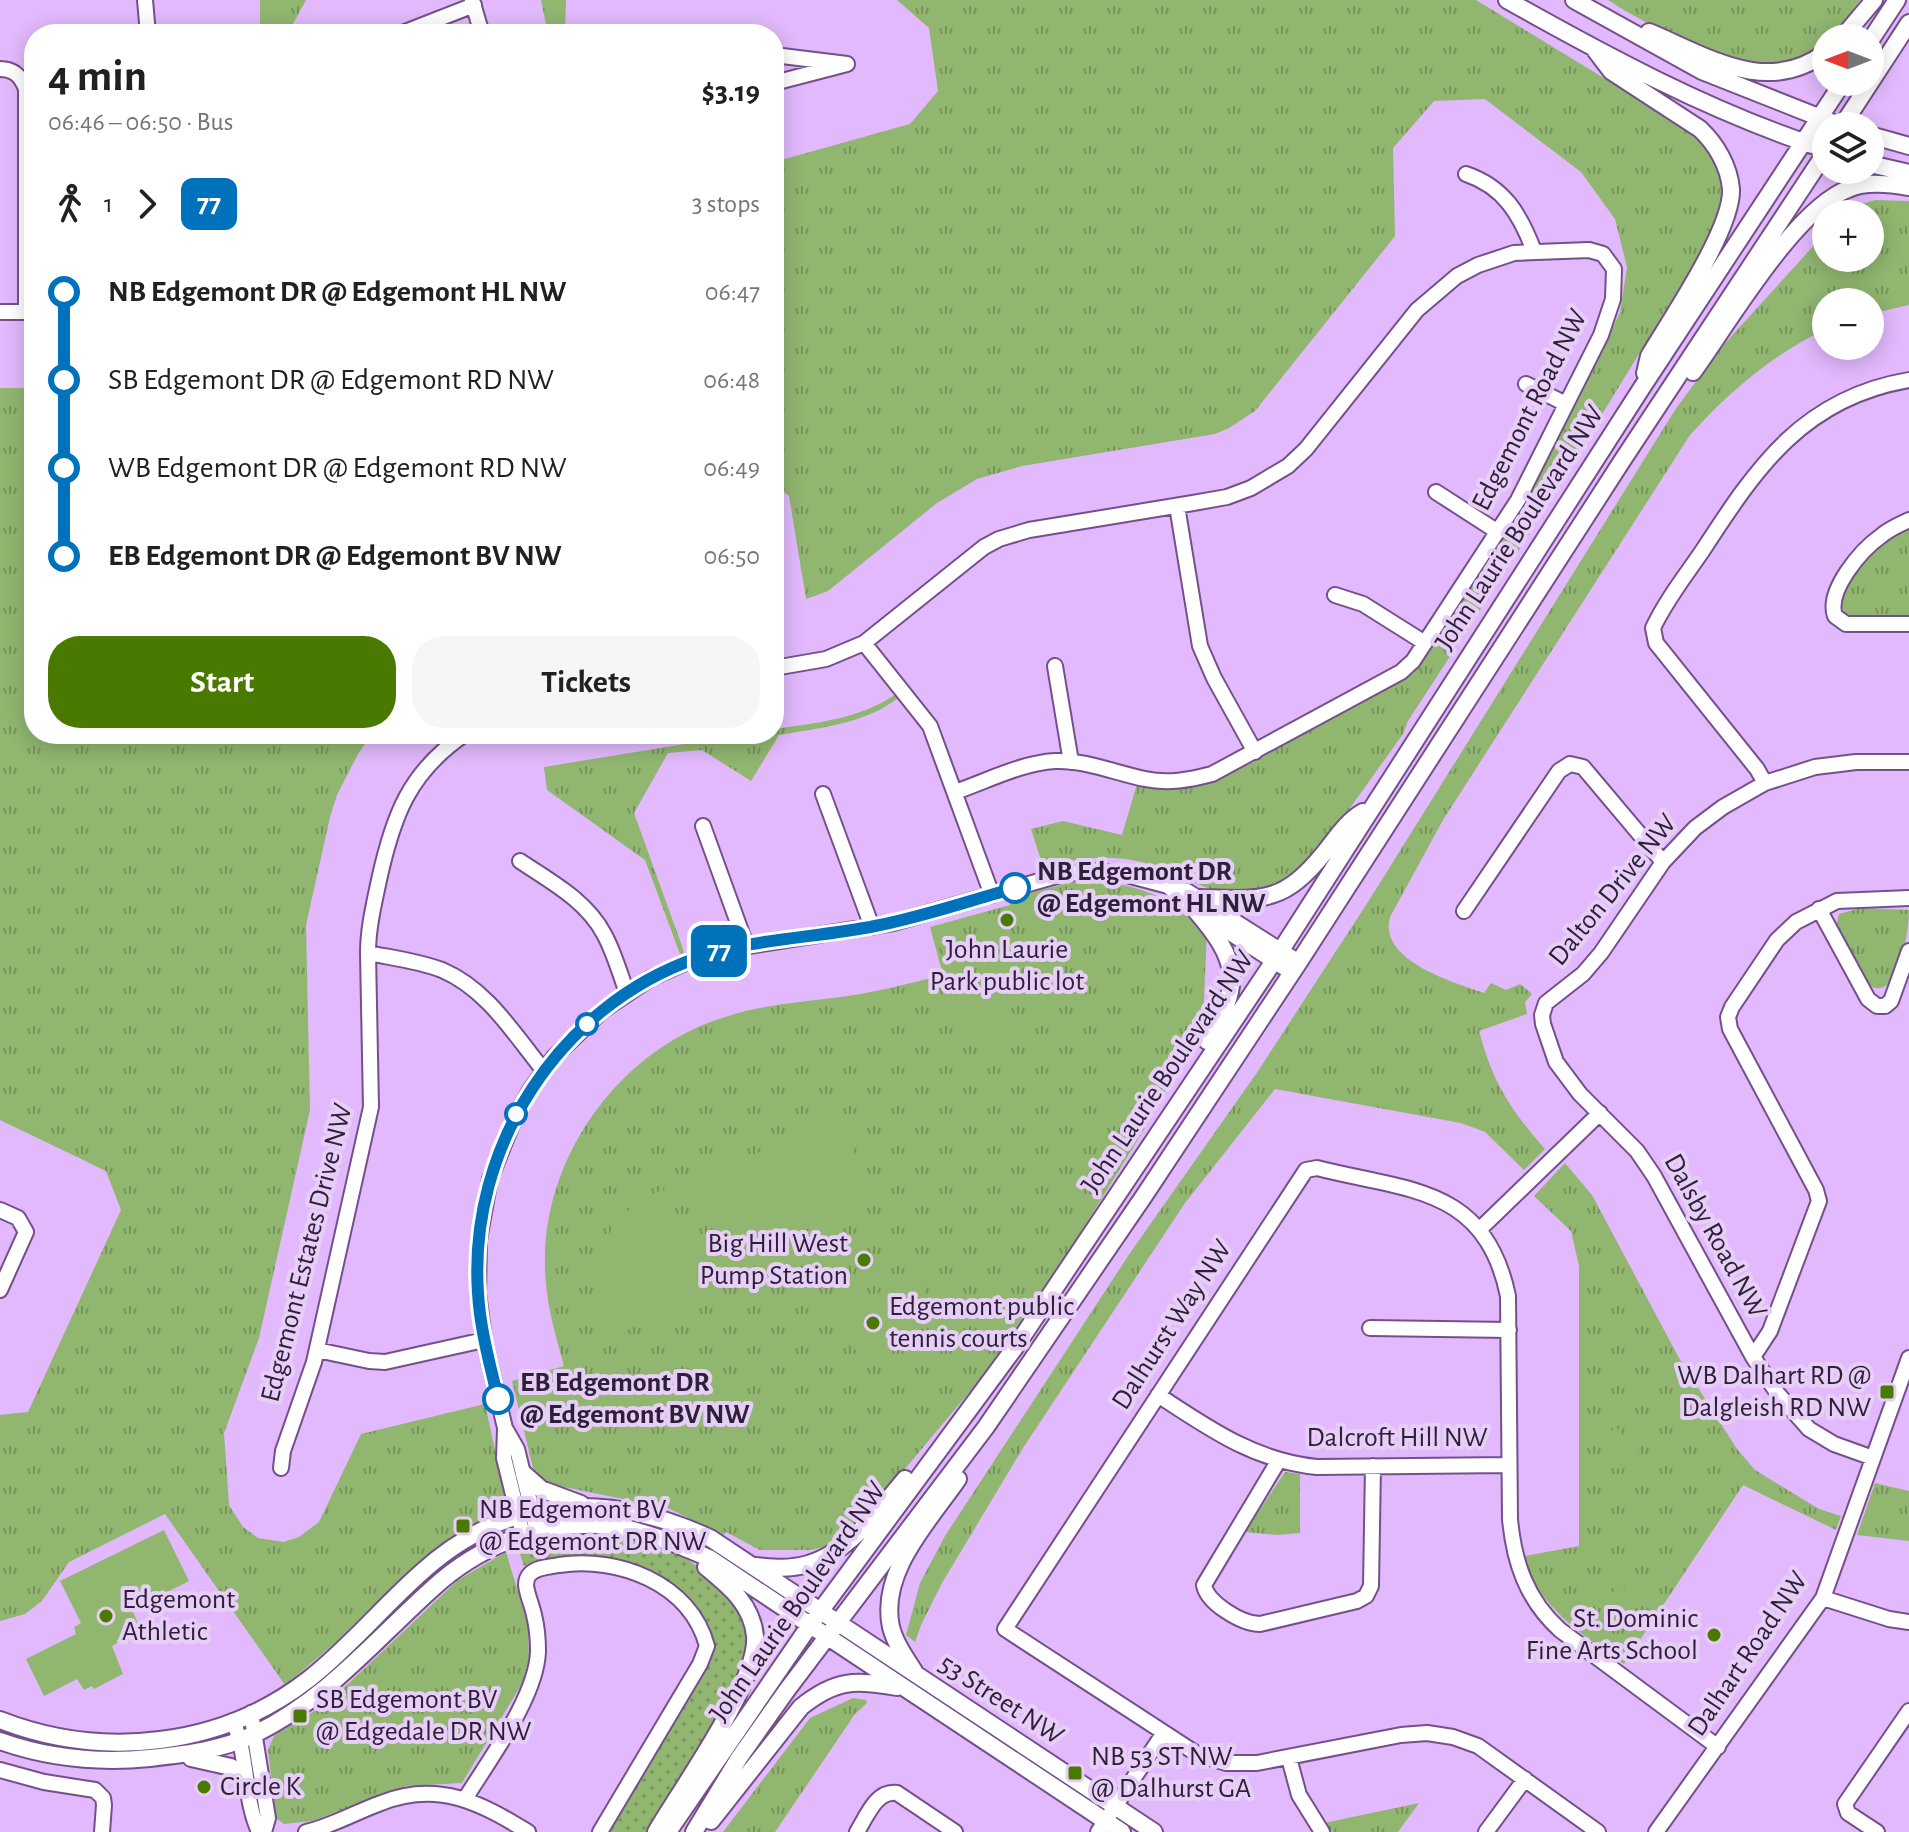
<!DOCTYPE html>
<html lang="en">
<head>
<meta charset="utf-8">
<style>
	body { margin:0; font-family:"Alegreya Sans",sans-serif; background:#f6f6f6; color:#202124; height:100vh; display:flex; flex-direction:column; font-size:30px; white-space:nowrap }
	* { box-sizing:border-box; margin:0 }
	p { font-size:26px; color:#757577 }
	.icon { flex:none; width:44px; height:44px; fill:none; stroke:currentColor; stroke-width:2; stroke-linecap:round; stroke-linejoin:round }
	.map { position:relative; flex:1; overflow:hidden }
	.drawer { position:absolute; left:24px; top:24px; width:760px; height:720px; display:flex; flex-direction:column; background:#fff; border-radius:32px; box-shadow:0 4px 20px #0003 }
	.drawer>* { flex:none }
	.badge { padding:0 16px; border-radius:12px; font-size:28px; line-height:52px }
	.needle { width:52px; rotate:270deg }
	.fabs { position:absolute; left:1812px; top:24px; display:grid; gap:16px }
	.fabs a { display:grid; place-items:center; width:72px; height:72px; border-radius:50%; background:#fff; box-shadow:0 4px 20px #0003; font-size:40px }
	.map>.badge { position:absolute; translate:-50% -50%; box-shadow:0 0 0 4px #fff }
	.legs { display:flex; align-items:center; gap:12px; height:88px; padding:0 24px; font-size:26px }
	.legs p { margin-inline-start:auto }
	.overview { display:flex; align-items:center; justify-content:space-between; height:136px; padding:0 24px }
	h1 { font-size:44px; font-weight:700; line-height:60px }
	.cta { display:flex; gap:16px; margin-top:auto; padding:16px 24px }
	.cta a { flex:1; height:92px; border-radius:32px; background:#4a7900; color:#fff; font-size:32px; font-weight:700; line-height:92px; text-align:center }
	.cta a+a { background:#f6f6f6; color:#202124 }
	ul { padding:0 24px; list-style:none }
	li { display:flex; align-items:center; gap:28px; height:88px; font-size:30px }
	li i { display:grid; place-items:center; width:12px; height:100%; margin:0 10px; background:currentColor }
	li i::after { content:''; width:20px; height:20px; margin:-10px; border:6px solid; border-radius:50%; background:#fff }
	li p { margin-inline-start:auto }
	li:first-child i { background:linear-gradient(#0000 50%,currentColor 0) }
	li:last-child i { background:linear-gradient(currentColor 50%,#0000 0) }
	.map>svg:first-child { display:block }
	.grass { fill:url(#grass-dots) }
	.park { fill:url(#park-tufts) }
	.pitch { fill:#91b670 }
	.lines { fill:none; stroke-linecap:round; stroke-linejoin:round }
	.minor-casing { stroke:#74508b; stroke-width:18 }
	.major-casing { stroke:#74508b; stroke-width:20 }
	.minor { stroke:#fff; stroke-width:14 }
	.major { stroke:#fff; stroke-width:16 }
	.line-1-casing { stroke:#fff; stroke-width:18 }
	.line-1 { stroke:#0072bc; stroke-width:12 }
	.stop-1-dot { fill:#fff; stroke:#0072bc; stroke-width:4 }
	.poi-dot { fill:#4a7900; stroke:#e6cef6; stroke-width:3 }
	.labels { text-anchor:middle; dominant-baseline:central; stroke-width:8; stroke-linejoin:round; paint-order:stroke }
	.street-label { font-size:28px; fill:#2f2039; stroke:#e6cef6 }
	.stop-label { font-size:28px; font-weight:bold; fill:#2f2039; stroke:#e6cef6; text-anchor:start }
	.poi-label { font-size:28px; fill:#2f2039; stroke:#e6cef6; text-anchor:start }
</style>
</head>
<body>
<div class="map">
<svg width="1909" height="1832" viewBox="0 0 1909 1832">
	<defs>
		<pattern id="grass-dots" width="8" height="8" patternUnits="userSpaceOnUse" patternTransform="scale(2)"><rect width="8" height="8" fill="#91b670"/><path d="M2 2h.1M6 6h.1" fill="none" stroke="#77945d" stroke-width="1.8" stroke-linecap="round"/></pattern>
		<pattern id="park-tufts" width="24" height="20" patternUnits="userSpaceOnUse" patternTransform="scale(2)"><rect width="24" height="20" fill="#91b670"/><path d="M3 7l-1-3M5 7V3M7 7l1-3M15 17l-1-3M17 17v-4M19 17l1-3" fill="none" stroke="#77945d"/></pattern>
	</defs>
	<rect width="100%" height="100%" fill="#e1b9fc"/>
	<path class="grass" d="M 579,1532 L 603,1533 L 648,1541 L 690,1561 L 719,1583 L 739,1608 L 749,1638 L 744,1675 L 651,1832 L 607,1832 L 710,1663 C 716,1645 711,1633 701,1617 C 661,1553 590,1551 524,1566 L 517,1546 L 554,1534 Z"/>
	<path class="park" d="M 260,0 L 306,0 L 293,24 L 295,34 L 260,34 Z
		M 541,0 L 566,0 L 565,34 L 548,34 Z
		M 897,0 L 1476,0 L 1694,133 C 1721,164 1728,187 1716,228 L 1519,550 L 1408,721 L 1403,734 L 1312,861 C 1281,890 1247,903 1205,887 C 1184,879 1164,867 1141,862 C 1108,854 1076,858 1043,867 L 1031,829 L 1063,821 L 1122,835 L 1137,784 L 1168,788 L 1201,784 L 1248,765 L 1414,673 L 1523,506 L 1620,313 L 1627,267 L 1615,219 L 1581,172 L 1485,99 L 1434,101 L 1393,148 L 1395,236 L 1255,411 L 1229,428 L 1215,434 L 1022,466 L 977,479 L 937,503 L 828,591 L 806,599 L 789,496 L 774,485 L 774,162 L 910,124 L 938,91 L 929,28 Z
		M 1608,0 L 1860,0 L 1832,38 L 1826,38 L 1826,44 C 1816,50 1804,59 1793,62 C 1749,77 1645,25 1608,0 Z
		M 1875,200 L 1909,201 L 1909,305 L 1870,314 L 1870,302 L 1826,302 L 1826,329 C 1772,355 1730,391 1690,435 L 1443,820 L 1390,917 C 1378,961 1454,982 1484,993 L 1491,983 L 1506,990 L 1520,984 L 1532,994 L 1525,1002 L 1527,1014 L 1479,1031 C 1493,1083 1510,1109 1545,1149 L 1524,1170 L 1485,1132 L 1461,1123 L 1275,1089 L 1185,1203 L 1023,1448 L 942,1583 L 921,1625 L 915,1642 L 906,1635 L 920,1583 L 945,1536 L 1130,1253 L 1256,1074 L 1368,902 L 1675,410 L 1719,350 L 1826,232 L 1826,258 L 1870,258 L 1870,214 L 1843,214 L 1849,208 Z
		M 0,388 L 34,388 L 34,734 L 372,734 L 358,754 L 337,795 L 330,817 L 306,925 L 310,1110 L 259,1338 L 224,1433 L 229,1505 L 243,1527 L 258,1538 L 283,1542 L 299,1537 L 319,1522 L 361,1434 L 485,1404 L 505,1496 L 499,1510 L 460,1531 L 426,1557 L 347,1633 L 285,1685 L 165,1514 L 69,1562 L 42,1601 L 25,1614 L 0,1621 L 0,1415 L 28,1412 L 121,1210 L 106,1171 L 0,1120 Z
		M 1909,528 L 1909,618 L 1852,618 L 1845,615 L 1840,602 C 1853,570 1878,542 1909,528 Z
		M 896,694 L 899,697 C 867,724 818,728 779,735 L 751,781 L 702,750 L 668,753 L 634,813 L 682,946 L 684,953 L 680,954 L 645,860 L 547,790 L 544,767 L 746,734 L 774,734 L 774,729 C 816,723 860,719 896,694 Z
		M 1090,881 C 1135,883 1174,898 1207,930 L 1203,1023 L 1150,1120 L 1076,1240 L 982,1377 L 862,1520 L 834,1544 L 811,1550 L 760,1550 L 726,1532 L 723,1535 L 668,1508 L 559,1486 C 547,1483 540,1478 533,1468 L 512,1381 L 564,1366 C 554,1330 544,1296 545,1258 C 546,1153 621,1050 722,1018 C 762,1004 806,1002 848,996 C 880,991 912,983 943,975 L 930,927 L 1010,905 L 1008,899 L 1068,883 Z
		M 1861,908 L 1909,910 C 1909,930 1899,1007 1867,984 L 1836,926 L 1839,914 Z
		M 1565,1163 L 1592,1195 L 1679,1358 L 1737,1449 L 1755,1470 L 1819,1509 L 1841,1516 L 1836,1530 L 1743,1485 L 1624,1664 C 1585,1636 1536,1607 1525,1556 L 1579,1546 L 1579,1266 L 1571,1231 L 1534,1196 Z
		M 1285,1472 L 1300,1474 L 1300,1533 L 1277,1535 L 1245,1532 Z
		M 1875,1483 L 1909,1491 L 1909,1541 L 1857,1535 Z
		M 506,1552 L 528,1625 L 529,1658 L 523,1682 L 462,1783 L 406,1786 L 312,1821 L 284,1824 L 276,1818 L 268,1750 L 274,1736 L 329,1702 L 458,1580 Z
		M 853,1698 L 866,1700 L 867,1703 L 855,1714 L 775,1832 L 723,1832 L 810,1718 Z
		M 1419,1803 L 1398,1832 L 1332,1832 L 1324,1823 Z"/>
	<path class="pitch" d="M 995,985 L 1025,1032 L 991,1054 L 960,1007 Z
		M 838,1117 L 875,1199 L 730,1263 L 694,1181 Z
		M 663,1189 L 709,1285 L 704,1297 L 609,1338 L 595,1302 L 596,1263 L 612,1228 L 637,1202 Z
		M 918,1276 L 938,1322 L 858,1356 L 839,1310 Z
		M 1614,1429 L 1622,1429 L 1620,1437 L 1639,1445 C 1639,1468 1623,1473 1603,1465 L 1611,1439 L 1603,1435 Z
		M 164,1530 L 189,1581 L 132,1610 L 140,1628 L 117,1640 L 117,1643 L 112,1646 L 123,1674 L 94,1689 L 92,1686 L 84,1690 L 77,1679 L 44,1696 L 26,1659 L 76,1634 L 74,1627 L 81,1623 L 60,1581 Z
		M 1618,1585 L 1633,1595 L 1617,1618 L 1602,1607 Z"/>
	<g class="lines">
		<defs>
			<path id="minor" d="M 145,0 L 148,34
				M 472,0 L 482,34
				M 400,34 L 474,5
				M 774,55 L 847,64 L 774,83
				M 0,69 C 14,69 21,76 26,89 L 26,312
				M 1466,174 C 1504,187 1520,214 1534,251
				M 0,312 L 32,312
				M 1526,384 L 1566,404
				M 1436,492 L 1498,532
				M 1177,506 L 1200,646 L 1214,678 L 1255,752
				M 1909,520 C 1899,525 1889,529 1881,536 C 1861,550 1826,591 1835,616 L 1846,624 L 1909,624
				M 1335,595 L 1363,604 L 1425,643
				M 864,643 L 930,726 L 992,895
				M 1055,666 L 1071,762
				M 774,668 L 826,659 L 864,643 L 984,547 L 999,539 L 1029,530 L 1193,503 L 1227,497 L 1251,488 L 1288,466 L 1306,449 L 1417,310 L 1457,276 L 1478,265 L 1514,253 L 1589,250 L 1603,254 L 1614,269 L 1613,299 L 1601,335 L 1518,500 L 1413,661 L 1401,672 L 1212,774 C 1189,780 1168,784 1145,779 C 1115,773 1086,760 1055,761 C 1021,763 987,781 955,792
				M 465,734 C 409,772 393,816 379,880 C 374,904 368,928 368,953 C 393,958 419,961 442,970 C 487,989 514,1034 544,1071
				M 1765,783 L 1757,769 L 1656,643 L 1653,628 C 1666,600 1686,575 1703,550 C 1757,467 1803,398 1909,380
				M 823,794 L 872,927
				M 703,826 L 746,945
				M 520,861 C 551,882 586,900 604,934 C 614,952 620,974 627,993
				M 1169,887 L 1196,911 L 1292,973
				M 1819,909 L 1868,999 L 1877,1006 L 1885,1006 L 1891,1001 L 1909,951
				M 1464,911 L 1559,771 L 1570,764 L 1583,767 L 1663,862
				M 0,1210 L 18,1218 L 26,1232 L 0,1290
				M 1480,1229 L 1600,1113
				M 1370,1328 L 1509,1330
				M 317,1350 L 369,1361 L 385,1362 L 484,1340
				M 1753,1357 L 1770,1331 L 1819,1201 L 1816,1190 L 1730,1029 L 1728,1017 L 1732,1007 L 1777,940 L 1796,922 L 1837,901 L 1909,898
				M 1158,1395 C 1208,1428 1255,1461 1317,1467 L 1509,1465
				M 505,1429 L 504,1458 L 523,1535
				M 1873,1458 L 1834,1444 L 1809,1429 L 1778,1394 L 1753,1357 L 1654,1176 L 1637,1151 L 1580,1094 L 1556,1062 L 1543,1024 L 1542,1015 L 1546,1003 L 1583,974 L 1601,953 L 1663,862 L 1695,828 L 1723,807 L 1765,783 L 1815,767 L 1856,762 L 1909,762
				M 1279,1460 L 1204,1585 C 1207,1603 1242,1624 1260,1624 L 1357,1601 L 1366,1596 L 1371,1586 L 1373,1466
				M 281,1468 L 283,1451 L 314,1362 L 371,1107 L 368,953
				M 537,1531 L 517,1449 L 505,1428 L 484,1340 L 478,1293 L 479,1240 L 490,1179 L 515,1117 L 531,1089 L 554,1057 L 602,1011 L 651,978 L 696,958 L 724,950 L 893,923 L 1060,875 L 1090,871 L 1119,873 L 1187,891 L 1299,962
				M 1823,1598 L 1889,1619 L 1909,1622
				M 251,1713 L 268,1818 L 264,1832
				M 233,1721 C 249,1758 243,1797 259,1832
				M 1289,1758 L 1299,1795 L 1322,1832
				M 0,1770 L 44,1782 L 95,1790 L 103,1798 L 104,1805 L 102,1832
				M 465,1799 C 489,1760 537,1696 538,1651 C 538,1639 537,1627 534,1615 C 532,1605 527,1595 526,1585 C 526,1581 527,1577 530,1574 C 537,1567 549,1567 559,1565 C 618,1556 690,1583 707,1646 L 700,1664 L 600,1832
				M 306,1832 C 332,1826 356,1812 381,1803 C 438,1780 481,1803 528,1832
				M 857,1832 C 867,1816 876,1790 897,1793 L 955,1832
				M 1098,1832 L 1163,1734
				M 1486,1832 L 1525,1779
				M 1598,1832 L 1478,1746 L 1453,1737 L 1427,1733 L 1401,1735 L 1257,1763 L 1226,1763 L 1197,1754 L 1005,1629 L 1306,1170 L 1317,1168 C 1406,1191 1485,1185 1508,1296 L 1510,1519 C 1514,1563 1527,1600 1560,1630 L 1718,1747
				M 1656,1832 L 1823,1598 L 1909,1358
				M 1877,1832 L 1848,1813 L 1845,1804 L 1909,1711"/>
			<path id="major" d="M 1507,0 C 1605,55 1705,109 1812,145
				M 1574,0 L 1702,71 L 1841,126
				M 1649,32 C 1707,56 1767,97 1826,52
				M 1842,38 L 1874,0
				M 1870,41 L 1897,0
				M 1595,50 L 1611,71 L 1700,129 C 1716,144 1729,166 1731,189 C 1733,228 1671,319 1649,356 L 1645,373
				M 1842,126 L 1909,23
				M 1870,135 L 1909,146
				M 1870,164 L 1909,173
				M 1693,372 C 1728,324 1794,210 1848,189 C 1866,181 1890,184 1909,187
				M 1200,898 C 1262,900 1283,904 1325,852 C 1337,837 1347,821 1363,812
				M 1196,911 C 1239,961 1243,984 1207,1041
				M 524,1474 L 541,1489 L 581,1504
				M 755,1566 C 768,1567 781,1569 793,1567 C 842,1562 876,1514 905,1479
				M 914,1671 C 905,1657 895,1643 891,1627 C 879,1572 929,1521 958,1479
				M 0,1720 C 102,1760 222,1747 309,1679 C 351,1646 384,1605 423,1571 C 509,1494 608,1491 710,1538 L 1154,1832
				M 0,1741 C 48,1758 99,1763 150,1758 C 186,1754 222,1750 255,1734 C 327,1699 375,1640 433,1588 C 484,1541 559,1514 629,1529 C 657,1536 683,1547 709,1558 L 1122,1832
				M 191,1758 L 231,1767 L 248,1787
				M 711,1821 L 801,1707 C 836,1679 854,1680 897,1687
				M 656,1832 C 681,1789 759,1681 755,1636 C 752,1604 729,1586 706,1567
				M 668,1832 L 810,1625 L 1016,1346 L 1274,961 L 1641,389 L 1843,82
				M 694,1832 L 739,1758 L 787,1690 L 986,1427 L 1144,1196 L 1299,962 L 1622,461 L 1826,152"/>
		</defs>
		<use href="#minor" class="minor-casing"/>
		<use href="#major" class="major-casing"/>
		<use href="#minor" class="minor"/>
		<use href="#major" class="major"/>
	</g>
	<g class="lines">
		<defs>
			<path id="line-1" d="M 498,1399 C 490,1364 480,1329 478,1293 C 468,1147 559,1006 697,958 C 754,938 816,938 875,926 C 922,917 968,901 1015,888"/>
		</defs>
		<use href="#line-1" class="line-1-casing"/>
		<use href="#line-1" class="line-1"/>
	</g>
	<g class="stop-1-dot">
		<circle cx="1015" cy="888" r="14"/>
		<circle cx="587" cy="1024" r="10"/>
		<circle cx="516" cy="1114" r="10"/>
		<circle cx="498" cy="1399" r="14"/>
	</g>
	<g class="poi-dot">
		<circle cx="1007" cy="920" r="8"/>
		<circle cx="864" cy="1260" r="8"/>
		<circle cx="873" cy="1323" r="8"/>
		<rect x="1879" y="1384" width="16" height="16" rx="4"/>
		<rect x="455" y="1518" width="16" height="16" rx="4"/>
		<circle cx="106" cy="1616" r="8"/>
		<circle cx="1714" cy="1635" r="8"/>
		<rect x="292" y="1708" width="16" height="16" rx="4"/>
		<rect x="1067" y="1765" width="16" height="16" rx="4"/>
		<circle cx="204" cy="1787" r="8"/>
	</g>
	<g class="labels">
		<g class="street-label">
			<text transform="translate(1530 410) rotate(-63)">Edgemont Road NW</text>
			<text transform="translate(1520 528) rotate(-57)">John Laurie Boulevard NW</text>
			<text transform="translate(1613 890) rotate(-51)">Dalton Drive NW</text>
			<text transform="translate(1168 1072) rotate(-56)">John Laurie Boulevard NW</text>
			<text transform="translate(1715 1236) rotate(61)">Dalsby Road NW</text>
			<text transform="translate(307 1253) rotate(-76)">Edgemont Estates Drive NW</text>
			<text transform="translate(1172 1325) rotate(-57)">Dalhurst Way NW</text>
			<text x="1397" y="1438">Dalcroft Hill NW</text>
			<text transform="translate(798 1602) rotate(-55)">John Laurie Boulevard NW</text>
			<text transform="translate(1748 1654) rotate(-56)">Dalhart Road NW</text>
			<text transform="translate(1001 1700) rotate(33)">53 Street NW</text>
		</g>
		<g class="stop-label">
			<text x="1037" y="872">NB Edgemont DR<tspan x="1037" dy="32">@ Edgemont HL NW</tspan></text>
			<text x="520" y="1383">EB Edgemont DR<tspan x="520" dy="32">@ Edgemont BV NW</tspan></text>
		</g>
		<g class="poi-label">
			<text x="1007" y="950" text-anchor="middle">John Laurie<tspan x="1007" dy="32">Park public lot</tspan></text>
			<text x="848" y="1244" text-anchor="end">Big Hill West<tspan x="848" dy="32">Pump Station</tspan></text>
			<text x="889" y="1307">Edgemont public<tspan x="889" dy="32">tennis courts</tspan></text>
			<text x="1871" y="1376" text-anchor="end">WB Dalhart RD @<tspan x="1871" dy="32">Dalgleish RD NW</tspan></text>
			<text x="479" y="1510">NB Edgemont BV<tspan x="479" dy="32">@ Edgemont DR NW</tspan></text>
			<text x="122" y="1600">Edgemont<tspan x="122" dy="32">Athletic</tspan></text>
			<text x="1698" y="1619" text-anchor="end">St. Dominic<tspan x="1698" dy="32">Fine Arts School</tspan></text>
			<text x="316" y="1700">SB Edgemont BV<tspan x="316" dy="32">@ Edgedale DR NW</tspan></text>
			<text x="1091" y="1757">NB 53 ST NW<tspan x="1091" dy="32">@ Dalhurst GA</tspan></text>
			<text x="220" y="1787">Circle K</text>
		</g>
	</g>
</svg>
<div class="fabs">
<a><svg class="needle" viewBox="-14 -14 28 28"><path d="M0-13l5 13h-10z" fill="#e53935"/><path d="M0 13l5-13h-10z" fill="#757577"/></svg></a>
<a><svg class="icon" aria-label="layers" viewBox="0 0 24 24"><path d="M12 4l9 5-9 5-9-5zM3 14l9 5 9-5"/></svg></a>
<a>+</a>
<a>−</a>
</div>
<b class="badge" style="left:719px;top:951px;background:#0072bc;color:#fff">77</b>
<section class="drawer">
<div class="overview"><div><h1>4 min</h1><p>06:46 – 06:50 · Bus</p></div><b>$3.19</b></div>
<div class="legs"><svg class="icon" aria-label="walk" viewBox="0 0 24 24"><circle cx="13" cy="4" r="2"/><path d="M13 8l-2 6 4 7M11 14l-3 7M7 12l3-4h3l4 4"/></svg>1<svg class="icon" aria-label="forward" viewBox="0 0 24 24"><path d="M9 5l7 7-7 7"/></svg><b class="badge" style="background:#0072bc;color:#fff">77</b><p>3 stops</p></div>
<ul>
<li><i style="color:#0072bc"></i><b>NB Edgemont DR @ Edgemont HL NW</b><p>06:47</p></li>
<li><i style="color:#0072bc"></i><span>SB Edgemont DR @ Edgemont RD NW</span><p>06:48</p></li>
<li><i style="color:#0072bc"></i><span>WB Edgemont DR @ Edgemont RD NW</span><p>06:49</p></li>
<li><i style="color:#0072bc"></i><b>EB Edgemont DR @ Edgemont BV NW</b><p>06:50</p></li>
</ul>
<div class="cta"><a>Start</a><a>Tickets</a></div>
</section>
</div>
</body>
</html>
